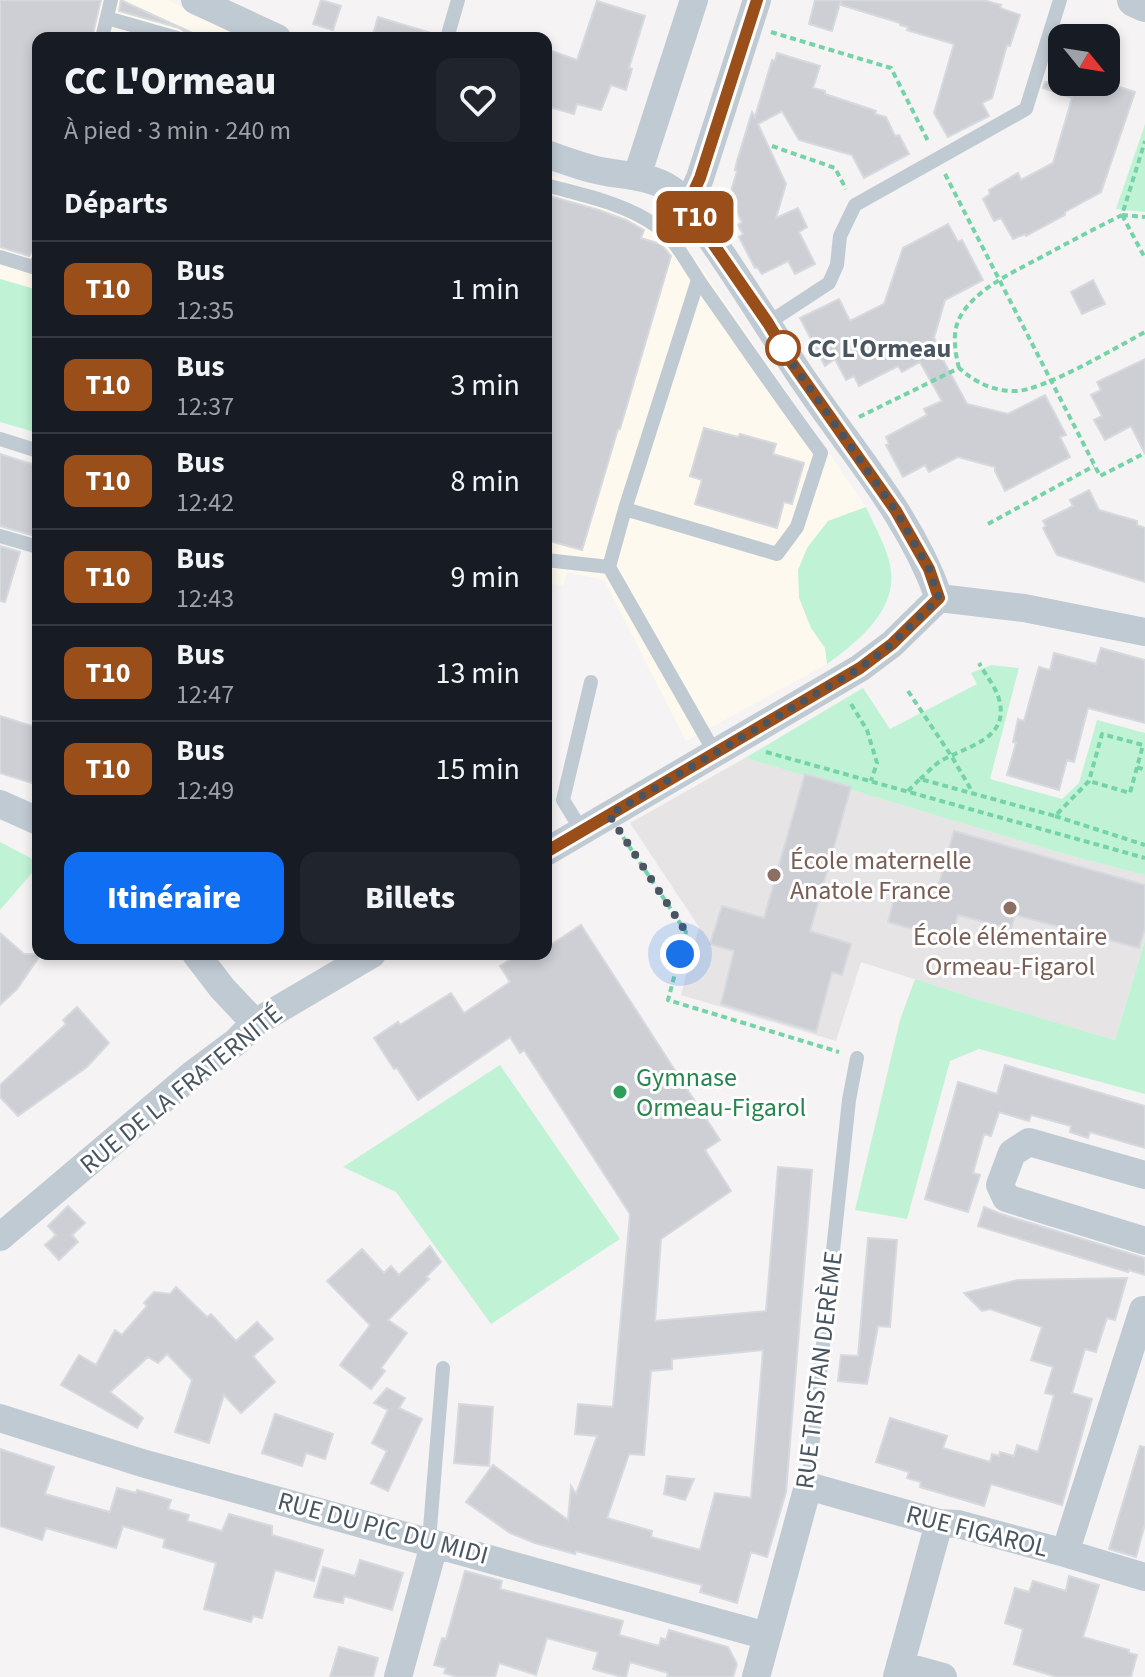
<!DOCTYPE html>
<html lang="fr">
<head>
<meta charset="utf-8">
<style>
	body { margin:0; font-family:"Source Sans 3",sans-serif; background:#20242c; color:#f1f3f6; height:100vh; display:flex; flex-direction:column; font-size:30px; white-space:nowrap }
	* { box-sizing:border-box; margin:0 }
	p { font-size:26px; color:#9ea1a6 }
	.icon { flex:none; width:44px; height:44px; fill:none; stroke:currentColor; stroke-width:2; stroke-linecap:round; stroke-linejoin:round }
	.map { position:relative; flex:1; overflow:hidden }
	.drawer { position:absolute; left:32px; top:32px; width:520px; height:928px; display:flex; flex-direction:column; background:#171b24; border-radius:16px; box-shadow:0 4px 12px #0003 }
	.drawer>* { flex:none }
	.badge { padding:0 16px; border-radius:12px; font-size:28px; line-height:52px }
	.needle { width:52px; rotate:120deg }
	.buttons { position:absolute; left:1048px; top:24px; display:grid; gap:16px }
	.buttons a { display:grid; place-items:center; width:72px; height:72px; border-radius:16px; background:#171b24; box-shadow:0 4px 12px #0003; font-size:40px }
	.you { position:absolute; width:40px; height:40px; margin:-20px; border:6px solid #fff; border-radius:50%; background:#1a73e8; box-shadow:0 0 0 12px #1a73e833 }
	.map>.badge { position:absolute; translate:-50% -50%; box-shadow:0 0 0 4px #fff }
	h2 { padding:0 32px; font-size:30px; line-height:72px }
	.round { display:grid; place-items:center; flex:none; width:84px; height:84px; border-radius:16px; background:#20242c }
	.head { display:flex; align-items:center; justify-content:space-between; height:136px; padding:0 32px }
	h1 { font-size:38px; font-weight:800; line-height:60px }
	.button { display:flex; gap:16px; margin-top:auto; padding:16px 32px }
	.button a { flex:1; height:92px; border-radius:16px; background:#0f6ef2; color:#fff; font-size:32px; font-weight:800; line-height:92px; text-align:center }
	.button a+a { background:#20242c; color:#f1f3f6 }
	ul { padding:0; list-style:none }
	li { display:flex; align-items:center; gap:24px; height:96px; padding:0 32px; border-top:2px solid #363941 }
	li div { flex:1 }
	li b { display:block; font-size:30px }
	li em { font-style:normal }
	li .badge { min-width:88px; font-weight:700; text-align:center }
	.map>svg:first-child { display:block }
	.commercial { fill:#fef9ee }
	.education { fill:#e6e4e5 }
	.green { fill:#c0f3d5 }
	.building { fill:#cdcfd5; stroke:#d6d9de; stroke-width:2; fill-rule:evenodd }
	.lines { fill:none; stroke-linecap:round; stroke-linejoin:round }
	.path { stroke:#75d4a7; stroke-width:4; stroke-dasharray:6 4; stroke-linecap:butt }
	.service { stroke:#c0cad3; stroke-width:14 }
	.minor { stroke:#c0cad3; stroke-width:28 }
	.tertiary { stroke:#c0cad3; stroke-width:34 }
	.line-casing { stroke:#fff; stroke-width:18 }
	.line { stroke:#9a4e19; stroke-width:12 }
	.walk { stroke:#495662; stroke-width:8; stroke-dasharray:0 14.4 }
	.stop-dot { fill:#fff; stroke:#9a4e19; stroke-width:4 }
	.education-dot { fill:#8d6e63; stroke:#fff; stroke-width:3 }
	.leisure-dot { fill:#2e9e5b; stroke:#fff; stroke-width:3 }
	.labels { text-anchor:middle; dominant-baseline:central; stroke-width:6; stroke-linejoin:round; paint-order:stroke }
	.stop-label { font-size:26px; font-weight:bold; fill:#495662; stroke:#fff; text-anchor:start }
	.education-label { font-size:26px; fill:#785e54; stroke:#fff; text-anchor:start }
	.leisure-label { font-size:26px; fill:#27864d; stroke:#fff; text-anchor:start }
	.street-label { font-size:26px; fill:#495662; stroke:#fff }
</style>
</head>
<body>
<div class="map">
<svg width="1145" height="1677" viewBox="0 0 1145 1677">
	<rect width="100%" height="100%" fill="#f5f3f3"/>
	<path class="commercial" d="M 0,0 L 168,0 L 243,38 L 38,38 L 38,290 L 0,279 Z
		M 546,173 L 613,199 L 676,231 L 866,507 L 828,521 L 811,628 L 825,648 L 827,664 L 686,741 L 604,580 L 567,572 L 563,586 L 546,582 Z"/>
	<path class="education" d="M 745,758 L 1068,855 L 1145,875 L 1145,940 L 1115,1040 L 977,999 L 861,962 L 836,1041 L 681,995 L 699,927 L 630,823 Z"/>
	<path class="green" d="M 1145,124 L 1145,212 L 1116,209 Z
		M 0,279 L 38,290 L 38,433 L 0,422 Z
		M 866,507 C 874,525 889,551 891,571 C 896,612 856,643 827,664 L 825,648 L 811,628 L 799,598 L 798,570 L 807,548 L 828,521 Z
		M 991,665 L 1019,668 L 990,779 L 1062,799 L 1079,783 L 1097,720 L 1145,733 L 1145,875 L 1068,855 L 745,758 L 863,688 L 890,729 L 977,684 L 971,673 Z
		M 0,842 L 38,862 L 38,866 L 0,910 Z
		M 1145,940 L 1145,1094 L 979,1049 L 950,1061 L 907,1219 L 855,1210 L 900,1020 L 915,979 L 977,999 L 1115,1040 Z
		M 500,1065 L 620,1239 L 491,1324 L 396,1192 L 343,1167 Z"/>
	<path class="building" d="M 0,0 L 101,0 L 92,38 L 38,38 L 38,250 L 31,253 L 29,256 L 0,247 Z
		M 121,0 L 129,4 L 203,38 L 187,38 L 185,32 L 180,28 L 119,11 Z
		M 321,0 L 341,6 L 333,30 L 313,24 Z
		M 815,0 L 841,0 L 832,31 L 809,24 Z
		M 841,0 L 983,0 L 1001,5 L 1000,8 L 1020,15 L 1010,46 L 1007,45 L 992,98 L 982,103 L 989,116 L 948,137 L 934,113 L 954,44 L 907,30 L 908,27 L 900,25 L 900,23 L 841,5 Z
		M 597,1 L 645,16 L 629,68 L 632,69 L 626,90 L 611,85 L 601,110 L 577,104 L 574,114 L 546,106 L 546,49 L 577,60 Z
		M 378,17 L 431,33 L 431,38 L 372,38 Z
		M 777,53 L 820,66 L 813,88 L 825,91 L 825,94 L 876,111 L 875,114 L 886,117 L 895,136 L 899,135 L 909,154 L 864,178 L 852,155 L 799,140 L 782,111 L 758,124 L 786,184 L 776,218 L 798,208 L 807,227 L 799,232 L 815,264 L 795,274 L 788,261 L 762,274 L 757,267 L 755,268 L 739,237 L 743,234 L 738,225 L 742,222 L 729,198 L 737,171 L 735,170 L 737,161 L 752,112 L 755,117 L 772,60 L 775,61 Z
		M 1045,82 L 1104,82 L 1135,92 L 1101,192 L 1065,212 L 1065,215 L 1026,236 L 1025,234 L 1013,239 L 1001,218 L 994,221 L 983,199 L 990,194 L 989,190 L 1018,173 L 1021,180 L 1053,163 L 1072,98 L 1043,88 Z
		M 546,195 L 599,210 L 626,220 L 644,230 L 641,238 L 661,244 L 671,256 L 620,429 L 618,429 L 582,550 L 546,540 Z
		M 948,224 L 958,242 L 962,240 L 983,280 L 945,300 L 934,338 L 945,359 L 943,360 L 967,404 L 1008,414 L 1045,395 L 1066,435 L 1060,437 L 1070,457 L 1005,491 L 995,471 L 995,467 L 958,457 L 929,472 L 925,465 L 903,477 L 886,445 L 889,444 L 886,437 L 927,415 L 924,409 L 942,401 L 920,362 L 902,372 L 898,366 L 859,386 L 854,376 L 846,380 L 835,359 L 825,366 L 800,318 L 839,299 L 850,321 L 884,304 L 903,248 Z
		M 1093,280 L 1105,304 L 1082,314 L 1071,292 Z
		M 1145,359 L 1145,454 L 1131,426 L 1105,440 L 1094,420 L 1102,416 L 1091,395 L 1101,390 L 1097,382 Z
		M 704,428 L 738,437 L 740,434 L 776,444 L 773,454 L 804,463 L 792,504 L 784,502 L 777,528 L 695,504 L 702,480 L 690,476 Z
		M 0,454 L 38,466 L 38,537 L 0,526 Z
		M 1089,490 L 1099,510 L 1137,521 L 1137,525 L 1145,528 L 1145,582 L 1057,555 L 1043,528 L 1046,526 L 1043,521 L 1073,506 L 1070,500 Z
		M 0,546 L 20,552 L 5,602 L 0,601 Z
		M 1101,648 L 1145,660 L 1145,723 L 1088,708 L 1074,762 L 1067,760 L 1059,790 L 1007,775 L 1016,743 L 1013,742 L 1018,719 L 1024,721 L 1039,667 L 1050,670 L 1054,653 L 1096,664 Z
		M 0,716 L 38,728 L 38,785 L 0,773 Z
		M 805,774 L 851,787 L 810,931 L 851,944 L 842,975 L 832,972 L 816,1032 L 721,1004 L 734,951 L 710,944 L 722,906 L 764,918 Z
		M 954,831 L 1145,885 L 1145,928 L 1139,948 L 1015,915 L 1011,929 L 958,915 L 951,940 L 888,922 L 898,883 L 936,894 Z
		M 581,925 L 720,1140 L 705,1150 L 731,1191 L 661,1239 L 655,1321 L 766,1311 L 778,1167 L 812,1170 L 786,1492 L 767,1557 L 751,1552 L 737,1603 L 700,1592 L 702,1585 L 576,1551 L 575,1554 L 535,1543 L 510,1533 L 466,1502 L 493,1465 L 568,1520 L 571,1486 L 576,1494 L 597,1436 L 575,1434 L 578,1404 L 613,1407 L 630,1214 L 524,1050 L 520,1053 L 510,1037 L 418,1100 L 397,1068 L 394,1069 L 374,1038 L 398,1022 L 400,1025 L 451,993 L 464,1013 L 510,982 L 500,966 L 519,954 L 546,954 L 546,948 ZM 763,1350 L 751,1498 L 715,1493 L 700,1550 L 651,1537 L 652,1531 L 607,1518 L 629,1454 L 644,1455 L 651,1371 L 672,1369 L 672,1359 Z
		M 0,933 L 24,954 L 41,954 L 17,989 L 0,1005 Z
		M 77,1007 L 109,1043 L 87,1067 L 18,1116 L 0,1097 L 0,1085 L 66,1024 L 63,1020 Z
		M 1005,1065 L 1145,1106 L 1145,1148 L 1090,1132 L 1088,1138 L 1070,1132 L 1071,1126 L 1031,1115 L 1029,1121 L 999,1112 L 991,1136 L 984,1134 L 973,1173 L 980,1175 L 968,1212 L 925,1199 L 958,1082 L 997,1094 Z
		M 68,1206 L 85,1223 L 72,1235 L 78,1242 L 59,1260 L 45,1245 L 56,1235 L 48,1226 Z
		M 984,1207 L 1001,1214 L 1145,1258 L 1145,1275 L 1129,1270 L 1128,1272 L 978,1226 Z
		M 868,1238 L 897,1240 L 890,1327 L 878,1326 L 867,1384 L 838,1381 L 841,1355 L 858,1356 Z
		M 430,1246 L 441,1262 L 426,1277 L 429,1279 L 388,1320 L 407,1333 L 381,1368 L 385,1371 L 371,1389 L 340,1365 L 370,1325 L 327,1281 L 362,1249 L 384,1273 L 391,1266 L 399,1275 Z
		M 1127,1278 L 1115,1320 L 1107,1318 L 1096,1352 L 1085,1349 L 1072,1393 L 1092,1399 L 1062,1505 L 991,1484 L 984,1506 L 920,1487 L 921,1482 L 907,1478 L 909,1472 L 876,1462 L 890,1418 L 947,1436 L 943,1448 L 990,1462 L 992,1454 L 999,1456 L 1000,1452 L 1014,1456 L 1017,1445 L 1038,1452 L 1054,1395 L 1045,1393 L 1053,1367 L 1031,1360 L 1042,1327 L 990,1309 L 982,1311 L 964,1293 L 1018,1280 Z
		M 176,1287 L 207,1317 L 211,1314 L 236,1341 L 257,1322 L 273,1339 L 253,1356 L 275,1382 L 241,1413 L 224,1395 L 209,1443 L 175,1432 L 192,1380 L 167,1354 L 158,1363 L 148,1357 L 110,1392 L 143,1418 L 137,1428 L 61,1385 L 79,1355 L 96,1365 L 115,1330 L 122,1335 L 147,1306 L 144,1303 L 154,1292 L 170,1294 Z
		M 387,1388 L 405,1398 L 399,1408 L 422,1419 L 388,1491 L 371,1483 L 387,1451 L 372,1443 L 388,1410 L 374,1403 Z
		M 459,1404 L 493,1407 L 489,1466 L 454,1463 Z
		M 275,1414 L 333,1434 L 325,1459 L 306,1453 L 302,1466 L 262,1453 Z
		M 1140,1446 L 1145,1447 L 1145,1524 L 1136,1557 L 1109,1549 Z
		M 0,1449 L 54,1467 L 45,1494 L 110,1512 L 117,1488 L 136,1493 L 137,1490 L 171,1500 L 168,1509 L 189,1515 L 187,1521 L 222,1531 L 229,1514 L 272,1526 L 272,1535 L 323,1550 L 314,1581 L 275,1570 L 262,1618 L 253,1616 L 251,1622 L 204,1609 L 216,1563 L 163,1547 L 165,1539 L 123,1526 L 116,1548 L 46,1528 L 42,1540 L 0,1526 Z
		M 667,1476 L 694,1479 L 685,1500 L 664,1494 Z
		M 360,1560 L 403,1573 L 392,1610 L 344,1596 L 343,1603 L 314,1597 L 323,1567 L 355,1576 Z
		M 465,1571 L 502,1581 L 500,1589 L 623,1621 L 619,1635 L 659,1646 L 661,1638 L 666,1640 L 669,1630 L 728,1647 L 737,1664 L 733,1677 L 667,1677 L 668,1673 L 630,1662 L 626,1677 L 622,1677 L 593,1669 L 598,1652 L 547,1638 L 536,1675 L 499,1663 L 495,1677 L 457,1677 L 444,1673 L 446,1668 L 434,1665 L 442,1638 L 446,1639 Z
		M 1069,1576 L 1099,1585 L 1083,1637 L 1129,1650 L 1129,1653 L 1137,1655 L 1131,1677 L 1057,1677 L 1014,1664 L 1023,1629 L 1005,1623 L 1015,1588 L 1029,1592 L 1033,1581 L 1066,1591 Z
		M 339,1647 L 378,1658 L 373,1677 L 330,1677 Z"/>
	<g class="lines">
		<path class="path" d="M 771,32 L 891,68 L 928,141
			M 772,146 L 835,168 L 846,189
			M 945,174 L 1100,476 L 1145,453
			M 1122,215 L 1145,258
			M 1122,215 L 1145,217
			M 959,368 C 955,352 952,334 959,319 C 974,288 1020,269 1049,253 C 1073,240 1098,227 1122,215 L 1145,141
			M 859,417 L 959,368 C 975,382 992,391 1015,391 C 1043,391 1117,347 1145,332
			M 988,524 L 1094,466
			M 908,691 L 952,757 L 973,793
			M 851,704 L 867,730 L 877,763 L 871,781
			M 766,752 L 1145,858
			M 1137,767 L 1145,770
			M 920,779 C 926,774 932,767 939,762 C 965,746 1013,740 998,696 C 994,685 985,674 979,663
			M 908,791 L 920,779 L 1055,816 L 1089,781 L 1102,734 L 1143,745 L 1130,793 L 1089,781
			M 1055,816 L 1145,845
			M 623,837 L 686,932 L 668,1000 L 839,1052"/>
		<path class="service" d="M 107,18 L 177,38
			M 102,38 L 111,0
			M 447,38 L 458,0
			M 546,185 C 582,195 624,203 655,225 C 678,241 688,266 704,288 C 743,343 781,399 821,453 L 797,527 L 777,554 L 625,509
			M 0,257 L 36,268 L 38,260
			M 698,280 L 625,509 L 609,567 L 715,753
			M 768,323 L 829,283 L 837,265 L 840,236 L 855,205 L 1026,109 L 1060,0
			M 0,439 L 38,451
			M 0,536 L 38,547
			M 546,560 L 609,567
			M 582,831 L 563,800 L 591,682
			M 808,1486 L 849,1100 L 857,1058
			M 429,1541 L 443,1368"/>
		<path class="minor" d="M 195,0 L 277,38
			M 546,154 C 561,159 577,165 592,169 C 621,177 654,173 678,195 C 694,210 706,232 718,249 C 743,286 767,324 791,361 C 841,440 908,509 939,598
			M 637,176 L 694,0
			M 687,206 L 700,178 L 757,0
			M 939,598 L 1024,608 L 1145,632
			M 0,804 L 38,821
			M 546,852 L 860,668 L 892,644 L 939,598
			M 196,954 L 222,988 L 255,1023
			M 1145,1175 L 1029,1142 L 1012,1153 L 1000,1185 L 1006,1198 L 1145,1241
			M 0,1237 L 193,1074 L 236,1042 L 255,1023 L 372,954
			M 0,1418 L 142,1463 L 767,1636
			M 1065,1553 L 1143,1310
			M 900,1665 L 943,1677
			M 398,1677 L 431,1556 L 429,1541
			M 756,1677 L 808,1486 L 939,1523 L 958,1524 L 1065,1553 L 1145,1577
			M 897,1677 L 939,1523"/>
		<path class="tertiary" d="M 1134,0 L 1145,5"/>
	</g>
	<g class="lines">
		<defs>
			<path id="line" d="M 546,852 L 860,668 L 892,644 L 939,598 L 929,569 L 896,511 L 792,363 L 768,323 L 687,206 L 700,178 L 757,0"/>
		</defs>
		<use href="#line" class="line-casing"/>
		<use href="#line" class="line"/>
		<path class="walk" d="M 680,954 L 686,932 L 609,815 L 860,668 L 892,644 L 939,598 L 929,569 L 896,511 L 792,363 L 780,343 L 783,348"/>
	</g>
	<circle class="stop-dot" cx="783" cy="348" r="16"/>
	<g class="education-dot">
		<circle cx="774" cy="875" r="8"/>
		<circle cx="1010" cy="908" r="8"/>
	</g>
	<circle class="leisure-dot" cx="620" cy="1092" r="8"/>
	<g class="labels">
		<g class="stop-label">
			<text x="807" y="348">CC L'Ormeau</text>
		</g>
		<g class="education-label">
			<text x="790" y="860">École maternelle<tspan x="790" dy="30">Anatole France</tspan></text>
			<text x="1010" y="936" text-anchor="middle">École élémentaire<tspan x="1010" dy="30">Ormeau-Figarol</tspan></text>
		</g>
		<g class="leisure-label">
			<text x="636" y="1077">Gymnase<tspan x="636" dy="30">Ormeau-Figarol</tspan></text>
		</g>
		<g class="street-label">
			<text transform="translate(181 1089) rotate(-39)">RUE DE LA FRATERNITÉ</text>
			<text transform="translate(819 1370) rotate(-83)">RUE TRISTAN DERÈME</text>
			<text transform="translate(383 1528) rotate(15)">RUE DU PIC DU MIDI</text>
			<text transform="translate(977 1531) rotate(14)">RUE FIGAROL</text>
		</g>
	</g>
</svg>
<div class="buttons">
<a><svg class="needle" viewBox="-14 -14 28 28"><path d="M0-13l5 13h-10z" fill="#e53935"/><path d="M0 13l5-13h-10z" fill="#9ea1a6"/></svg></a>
</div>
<div class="you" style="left:680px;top:954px"></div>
<b class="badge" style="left:695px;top:217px;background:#9a4e19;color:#fff">T10</b>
<section class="drawer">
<div class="head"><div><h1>CC L'Ormeau</h1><p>À pied · 3 min · 240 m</p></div><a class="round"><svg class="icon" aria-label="heart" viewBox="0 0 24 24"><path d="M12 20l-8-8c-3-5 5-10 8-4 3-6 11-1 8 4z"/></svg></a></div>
<h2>Départs</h2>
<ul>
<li><span class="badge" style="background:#9a4e19;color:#fff">T10</span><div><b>Bus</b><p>12:35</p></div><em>1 min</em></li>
<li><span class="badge" style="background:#9a4e19;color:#fff">T10</span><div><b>Bus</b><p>12:37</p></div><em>3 min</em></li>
<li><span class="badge" style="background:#9a4e19;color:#fff">T10</span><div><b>Bus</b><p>12:42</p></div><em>8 min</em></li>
<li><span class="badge" style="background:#9a4e19;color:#fff">T10</span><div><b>Bus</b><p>12:43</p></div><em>9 min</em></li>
<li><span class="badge" style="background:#9a4e19;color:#fff">T10</span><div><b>Bus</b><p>12:47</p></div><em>13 min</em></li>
<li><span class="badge" style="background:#9a4e19;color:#fff">T10</span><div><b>Bus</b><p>12:49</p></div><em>15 min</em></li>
</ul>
<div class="button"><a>Itinéraire</a><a>Billets</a></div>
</section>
</div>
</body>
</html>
